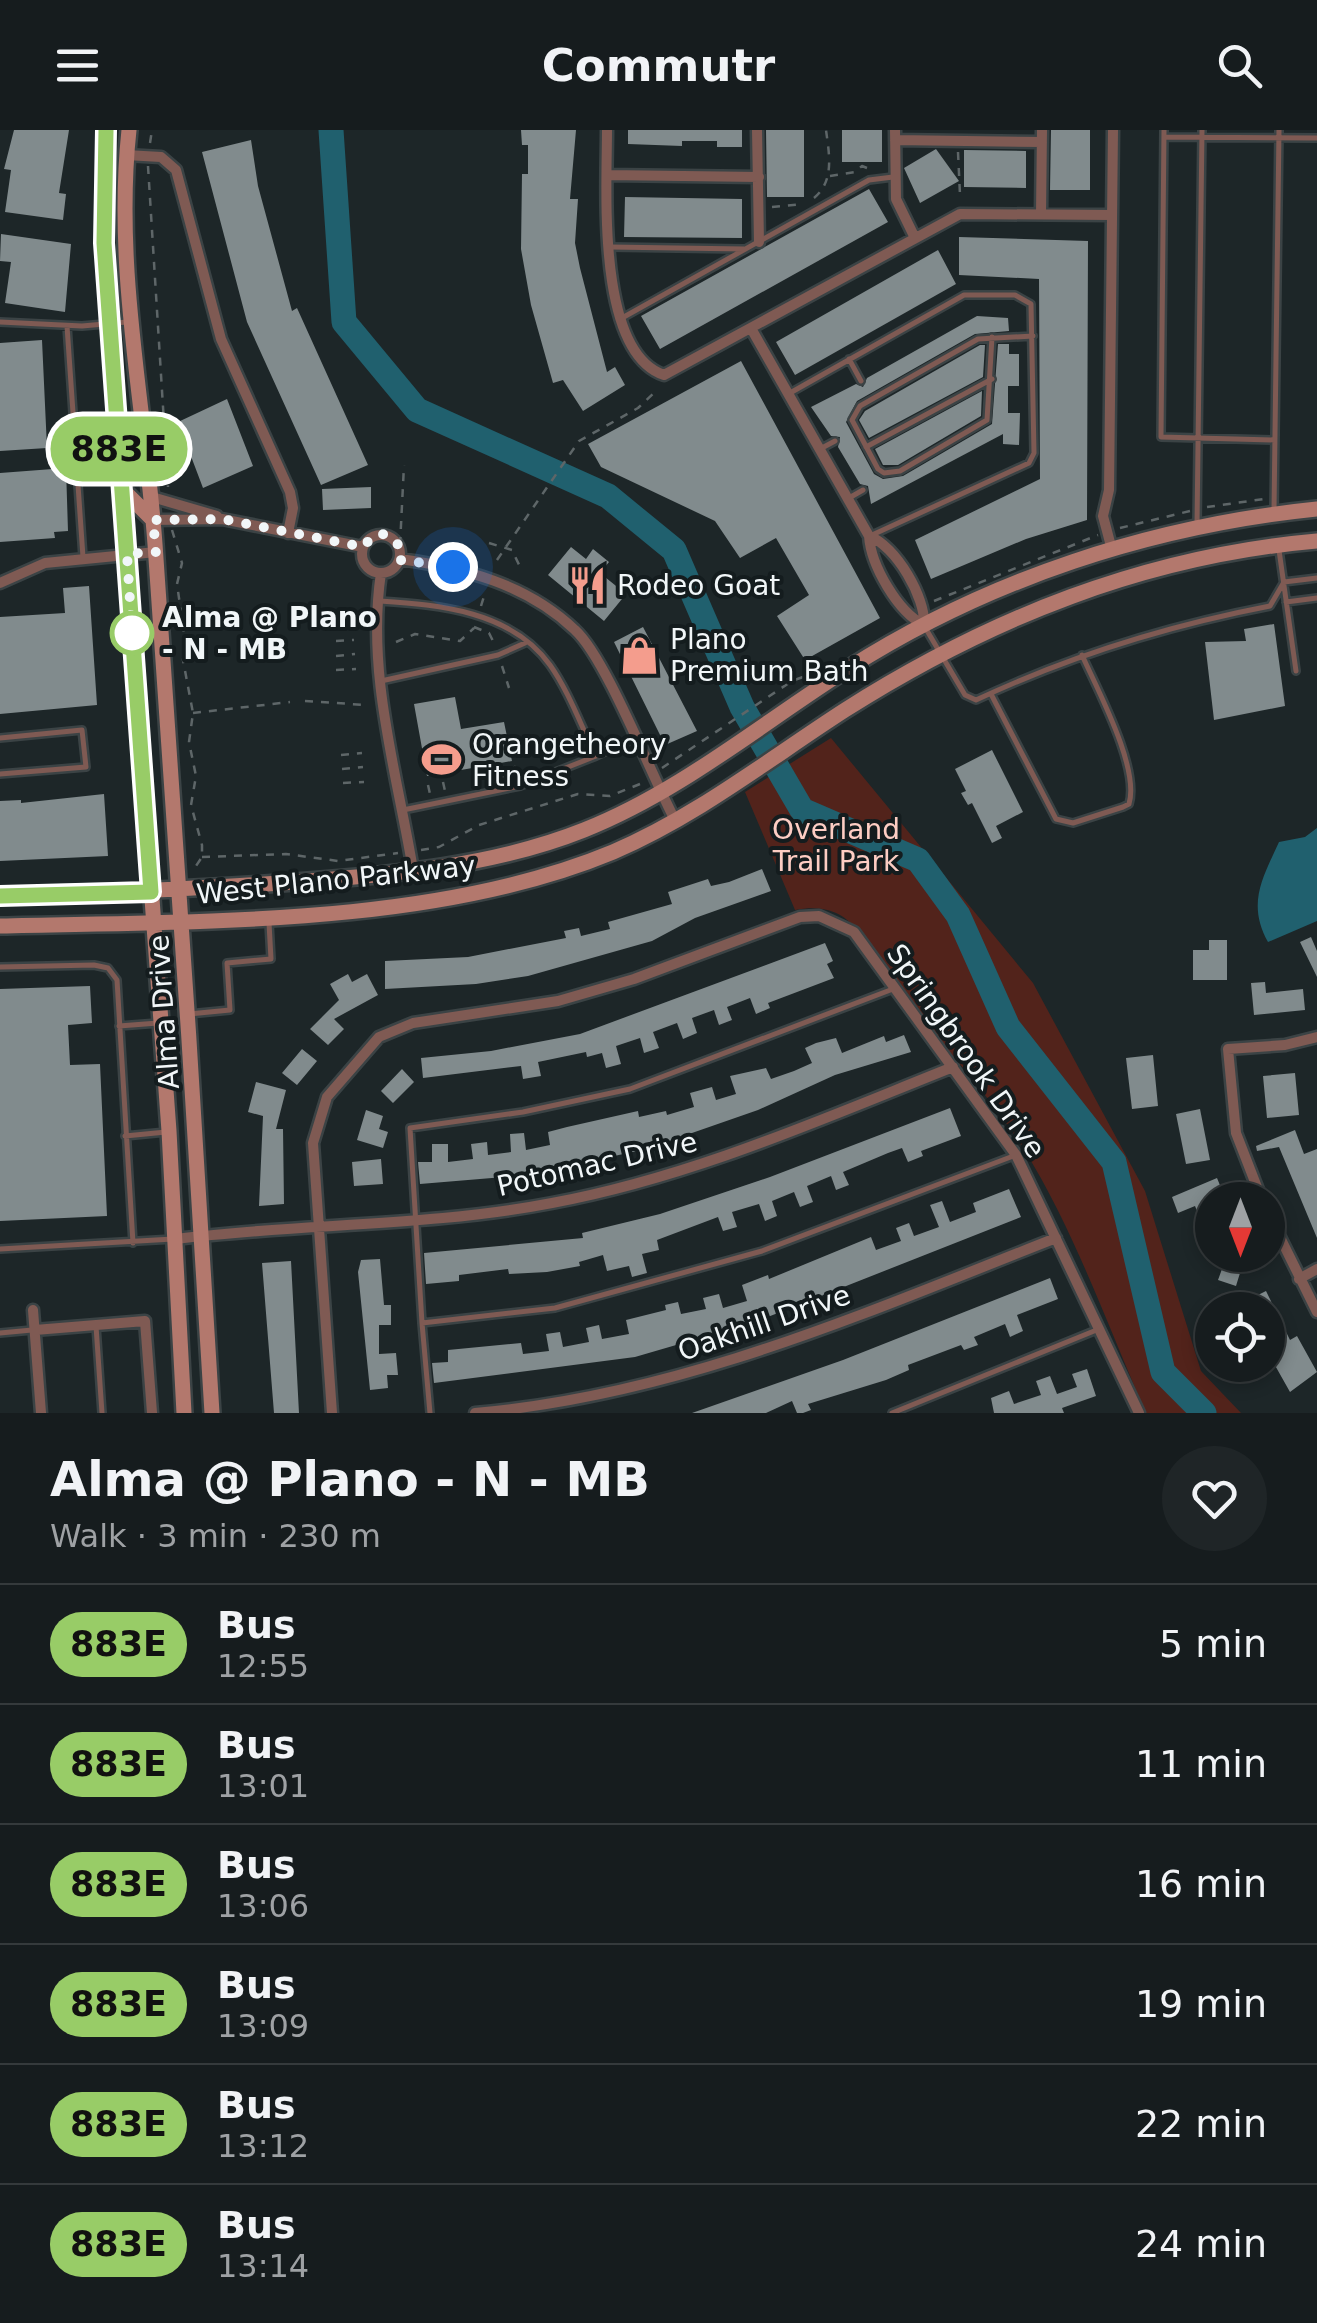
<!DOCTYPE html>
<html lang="en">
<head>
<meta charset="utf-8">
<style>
	body { margin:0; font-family:"DejaVu Sans",sans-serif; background:#1f2527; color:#f1f3f6; height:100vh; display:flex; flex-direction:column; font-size:38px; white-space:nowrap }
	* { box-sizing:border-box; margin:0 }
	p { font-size:32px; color:#9ea1a4 }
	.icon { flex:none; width:55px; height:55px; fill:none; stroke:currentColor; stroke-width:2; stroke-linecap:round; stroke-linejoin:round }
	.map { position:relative; height:1283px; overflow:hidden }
	.drawer { display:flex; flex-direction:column; background:#161c1e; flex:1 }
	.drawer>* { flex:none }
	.badge { padding:0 20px; border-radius:32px; font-size:35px; line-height:65px }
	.needle { width:65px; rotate:180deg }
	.fabs { position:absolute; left:1195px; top:1052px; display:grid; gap:20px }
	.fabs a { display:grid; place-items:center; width:90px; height:90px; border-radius:50%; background:#161c1e; box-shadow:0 5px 15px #0003,0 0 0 2px #353a3c; font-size:50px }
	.you { position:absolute; width:50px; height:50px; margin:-25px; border:8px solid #fff; border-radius:50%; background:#1a73e8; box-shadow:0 0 0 15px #1a73e833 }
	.map>.badge { position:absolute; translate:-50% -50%; box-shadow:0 0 0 5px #fff }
	.round { display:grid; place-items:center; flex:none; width:105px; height:105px; border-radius:52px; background:#1f2527 }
	.overview { display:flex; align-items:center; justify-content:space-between; height:170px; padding:0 50px }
	h1 { font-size:48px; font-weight:700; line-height:75px }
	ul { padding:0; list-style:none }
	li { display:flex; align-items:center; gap:30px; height:120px; padding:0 50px; border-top:2px solid #353a3c }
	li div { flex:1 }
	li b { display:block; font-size:38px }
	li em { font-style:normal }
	li .badge { min-width:110px; font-weight:700; text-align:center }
	header { display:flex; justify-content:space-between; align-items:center; height:130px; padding:0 50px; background:#161c1e; font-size:45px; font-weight:700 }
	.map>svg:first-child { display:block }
	.green { fill:#52231b }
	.water { fill:#20606e }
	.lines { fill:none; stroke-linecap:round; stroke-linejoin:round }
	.river { stroke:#20606e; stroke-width:25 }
	.building { fill:#818b8d }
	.lane-casing { stroke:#3b4345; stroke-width:10 }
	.street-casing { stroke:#3b4345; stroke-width:15 }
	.secondary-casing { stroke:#3b4345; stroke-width:20 }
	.path { stroke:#5e6668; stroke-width:2.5; stroke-dasharray:8 8; stroke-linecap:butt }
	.lane { stroke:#7f5a53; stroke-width:5 }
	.street { stroke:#7f5a53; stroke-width:10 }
	.secondary { stroke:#b3786d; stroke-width:15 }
	.line-casing { stroke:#fff; stroke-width:22 }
	.line { stroke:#98cc67; stroke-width:15 }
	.walk { stroke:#f1f6f8; stroke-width:10; stroke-dasharray:0 18 }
	.stop-dot { fill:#fff; stroke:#98cc67; stroke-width:5 }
	.labels { text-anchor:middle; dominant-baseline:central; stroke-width:8; stroke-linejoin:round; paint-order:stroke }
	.poi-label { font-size:28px; fill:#f1f6f8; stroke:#141c1e; text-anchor:start }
	.stop-label { font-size:28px; font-weight:bold; fill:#f1f6f8; stroke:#141c1e; text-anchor:start }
	.park-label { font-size:28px; fill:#fdcdc3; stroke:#141c1e }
	.street-label { font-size:28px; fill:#f1f6f8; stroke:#141c1e }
</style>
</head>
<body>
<header><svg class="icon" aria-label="menu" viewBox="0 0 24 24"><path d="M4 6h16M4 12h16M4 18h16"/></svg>Commutr<svg class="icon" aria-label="search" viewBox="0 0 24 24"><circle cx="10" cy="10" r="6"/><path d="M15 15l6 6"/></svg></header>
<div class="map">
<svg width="1317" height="1283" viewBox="0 0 1317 1283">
	<rect width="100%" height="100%" fill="#1d2628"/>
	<path class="green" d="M 831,608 L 1033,853 L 1145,1061 L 1201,1241 L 1241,1283 L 1146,1283 C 1108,1197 1075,1102 1025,1021 C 988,963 942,914 898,861 C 865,821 859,768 795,780 L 745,662 Z"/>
	<path class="water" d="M 1317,698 L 1317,791 L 1268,812 C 1247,774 1262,749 1279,712 L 1305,707 Z"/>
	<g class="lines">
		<path class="river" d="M 331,0 L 344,192 L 417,280 L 608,366 L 674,420 L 742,577 L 802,680 L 918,730 L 958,785 L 1008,897 L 1114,1032 L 1163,1242 L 1204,1283"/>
	</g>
	<path class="building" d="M 14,0 L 69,0 L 59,63 L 66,64 L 63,90 L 5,82 L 11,40 L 4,39 Z
		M 521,0 L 576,0 L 570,69 L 578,69 L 575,113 L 580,138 L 607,242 L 615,237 L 625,255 L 583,281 L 563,250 L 553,253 L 531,175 L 521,119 L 522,44 L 528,44 L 528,15 L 522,15 Z
		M 628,0 L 742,0 L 742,17 L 717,17 L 717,11 L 682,11 L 682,16 L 628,14 Z
		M 766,0 L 804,0 L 804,67 L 767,67 Z
		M 842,0 L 882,0 L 882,32 L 842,32 Z
		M 1051,0 L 1090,0 L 1090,60 L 1050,60 Z
		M 251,10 L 258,56 L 292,181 L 297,178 L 368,335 L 321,355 L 247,192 L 202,22 Z
		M 936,19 L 959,51 L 920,73 L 904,38 Z
		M 964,20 L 1026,21 L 1026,58 L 964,57 Z
		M 869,59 L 888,92 L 660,219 L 641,186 Z
		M 625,67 L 742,69 L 742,108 L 624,107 Z
		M 1,104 L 71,114 L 65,182 L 5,173 L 11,132 L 0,131 Z
		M 959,107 L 1088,111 L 1087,390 L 1026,409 L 931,449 L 915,410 L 1040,349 L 1039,149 L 959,145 Z
		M 938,120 L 956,154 L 795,245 L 776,212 Z
		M 977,186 L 1008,188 L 1009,201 L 975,204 L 857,271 L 846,292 L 874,344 L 883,349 L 903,346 L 992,294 L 998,214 L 1009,214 L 1009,224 L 1019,224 L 1019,256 L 1008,256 L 1008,283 L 1020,283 L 1019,315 L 1003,314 L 1003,304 L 871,374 L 868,356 L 860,354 L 838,317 L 840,307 L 831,306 L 811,277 L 856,254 L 863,257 L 867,248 Z
		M 42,210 L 47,318 L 0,321 L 0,213 Z
		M 980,215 L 985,215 L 983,247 L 869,308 L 859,290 L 865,281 Z
		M 741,231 L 880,488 L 805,530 L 777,486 L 809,465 L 776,408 L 740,428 L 715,391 L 601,337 L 588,314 Z
		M 982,261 L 981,286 L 898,335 L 883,335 L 875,319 Z
		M 227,269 L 253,336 L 203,358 L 178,292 Z
		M 66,338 L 68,401 L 54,402 L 55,408 L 0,412 L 0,343 Z
		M 371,357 L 371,378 L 323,380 L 322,359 Z
		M 571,417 L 586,429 L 593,419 L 609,432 L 600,443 L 626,464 L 604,491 L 548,445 Z
		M 89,456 L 97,575 L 0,584 L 0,487 L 65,483 L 63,458 Z
		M 1274,494 L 1285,576 L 1214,590 L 1205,512 L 1246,511 L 1244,499 Z
		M 643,497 L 697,601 L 665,615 L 614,512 Z
		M 455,567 L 461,599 L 504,592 L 512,631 L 427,646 L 414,574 Z
		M 992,620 L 1023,682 L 996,696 L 1002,708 L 992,713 L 972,673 L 968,675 L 961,663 L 966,661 L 955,639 Z
		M 104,664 L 108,726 L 0,731 L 0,671 L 21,670 L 21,673 Z
		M 762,739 L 771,761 L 695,788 L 652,811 L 528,846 L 476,854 L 385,859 L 385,831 L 468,827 L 566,808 L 564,801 L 579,798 L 581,806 L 610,799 L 608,792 L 672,774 L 668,762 L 708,749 L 711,756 L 729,752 Z
		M 1311,807 L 1317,821 L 1317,847 L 1300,812 Z
		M 1209,810 L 1227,810 L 1227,850 L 1193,850 L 1193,820 L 1209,820 Z
		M 825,813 L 833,831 L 827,834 L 834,848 L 768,873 L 770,878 L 756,884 L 750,868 L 727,877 L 732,890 L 719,895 L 714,880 L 692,888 L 697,903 L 683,909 L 677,893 L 653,902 L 659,918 L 644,923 L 640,908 L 616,916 L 621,934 L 606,938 L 602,923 L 587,927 L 586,922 L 538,932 L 541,946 L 523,949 L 521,936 L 423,948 L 421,928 L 491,921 L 580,904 Z
		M 348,844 L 352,852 L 367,844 L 378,865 L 334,889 L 344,899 L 328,915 L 310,899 L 339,870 L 330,854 Z
		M 1265,852 L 1266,863 L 1303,859 L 1305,880 L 1254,885 L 1251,853 Z
		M 90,856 L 92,893 L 68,895 L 70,935 L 100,934 L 107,1086 L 0,1091 L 0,859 Z
		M 904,905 L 911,922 L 835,945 L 758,980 L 646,1019 L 528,1045 L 420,1054 L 418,1032 L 432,1032 L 432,1014 L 448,1014 L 448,1032 L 473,1029 L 471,1014 L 487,1012 L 488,1025 L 511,1022 L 510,1004 L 524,1003 L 526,1020 L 550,1015 L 548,1002 L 567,997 L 638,981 L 639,987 L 666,981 L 667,985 L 694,977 L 690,963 L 712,957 L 716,970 L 736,964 L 730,946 L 766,938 L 771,949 L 794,941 L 812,933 L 805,918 L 816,913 L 836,908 L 842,923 L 884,906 L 886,912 Z
		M 302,919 L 317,931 L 297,955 L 282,943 Z
		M 1153,925 L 1158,976 L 1132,979 L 1126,928 Z
		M 402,939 L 414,952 L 393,973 L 381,961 Z
		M 1295,943 L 1299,985 L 1267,988 L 1263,946 Z
		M 256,952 L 286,960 L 276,999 L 283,999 L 284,1074 L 259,1076 L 263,986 L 248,982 Z
		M 950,978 L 961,1006 L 921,1021 L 923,1026 L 908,1032 L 902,1018 L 888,1023 L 843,1042 L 849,1055 L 836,1060 L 831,1046 L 807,1056 L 813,1072 L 800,1077 L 794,1062 L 772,1071 L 777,1086 L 765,1091 L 759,1074 L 732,1082 L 737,1097 L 723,1101 L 718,1087 L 657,1110 L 659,1120 L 642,1124 L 647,1143 L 632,1147 L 629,1136 L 607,1141 L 603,1125 L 579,1132 L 580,1136 L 547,1142 L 509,1144 L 508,1139 L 459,1145 L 459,1151 L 426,1154 L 424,1123 L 583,1108 L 582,1103 L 660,1084 L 770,1047 Z
		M 1200,979 L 1210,1030 L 1186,1034 L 1176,984 Z
		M 366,980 L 383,986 L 379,999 L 388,1002 L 383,1018 L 357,1010 Z
		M 1295,1000 L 1304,1024 L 1317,1019 L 1317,1108 L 1279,1017 L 1257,1021 L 1256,1016 Z
		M 381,1029 L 383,1054 L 354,1056 L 352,1032 Z
		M 1217,1048 L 1226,1070 L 1212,1070 L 1212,1118 L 1195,1076 L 1178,1083 L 1172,1067 Z
		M 1009,1059 L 1021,1087 L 755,1192 L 635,1227 L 434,1253 L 432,1233 L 448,1232 L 448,1220 L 521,1213 L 523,1224 L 549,1221 L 546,1204 L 560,1202 L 563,1217 L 589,1212 L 586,1198 L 599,1195 L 602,1209 L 629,1204 L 626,1190 L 666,1180 L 665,1175 L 678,1172 L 681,1184 L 706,1179 L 703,1168 L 719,1164 L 723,1178 L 747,1171 L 742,1155 L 768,1145 L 769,1149 L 871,1107 L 876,1120 L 901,1111 L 896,1098 L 909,1093 L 914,1106 L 939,1097 L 930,1075 L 942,1071 L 950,1092 L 976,1082 L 973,1073 Z
		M 1215,1125 L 1251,1125 L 1256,1136 L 1240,1143 L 1236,1156 L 1218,1150 L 1222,1139 Z
		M 380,1129 L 384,1175 L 391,1175 L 391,1195 L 379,1195 L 379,1224 L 396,1223 L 398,1245 L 387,1245 L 388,1258 L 370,1260 L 358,1142 L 361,1130 Z
		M 291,1131 L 299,1283 L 274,1283 L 262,1133 Z
		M 1050,1148 L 1058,1169 L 1017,1185 L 1023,1201 L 1010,1207 L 1005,1194 L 974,1207 L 978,1215 L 964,1220 L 961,1215 L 908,1235 L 909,1240 L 886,1250 L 808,1274 L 811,1280 L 803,1283 L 797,1283 L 792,1271 L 766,1283 L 692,1283 L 843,1230 Z
		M 1266,1161 L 1290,1210 L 1297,1206 L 1317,1242 L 1290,1262 L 1268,1223 L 1268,1180 L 1253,1180 L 1248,1170 Z
		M 1087,1239 L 1096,1266 L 1062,1278 L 1064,1283 L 994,1283 L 991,1268 L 1009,1261 L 1014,1274 L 1041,1265 L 1036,1251 L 1050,1246 L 1057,1264 L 1077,1257 L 1072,1244 Z"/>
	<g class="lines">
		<defs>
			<path id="lane" d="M 1164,0 L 1161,307 L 1275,310
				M 1165,7 L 1317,8
				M 610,117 L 744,119
				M 622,188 L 869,50 L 893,47
				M 0,192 L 82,196 L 127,192
				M 67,196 L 83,427
				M 992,207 L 987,290 L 900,341 L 884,343 L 878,339 L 852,290 L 860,276 L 978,209 L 1033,206
				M 849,229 L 861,251
				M 790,263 L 964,165 L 1015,165 L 1031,174 L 1034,323 L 1029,333 L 872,405
				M 866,317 L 992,249
				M 820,319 L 835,311
				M 849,368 L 863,360
				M 1274,380 L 1279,0
				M 1197,395 L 1202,0
				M 1279,420 L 1296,541
				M 1284,452 L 1317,448
				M 380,471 C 440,475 511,481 550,535 C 569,562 581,596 596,626 L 520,656 L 403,680
				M 1286,472 L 1317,468
				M 926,499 L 965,565 L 976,570 C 1072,525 1166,496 1270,476 L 1284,452
				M 381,551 L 498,525 L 525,513
				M 991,564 L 1056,689 L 1073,693 L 1123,677 L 1129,674 C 1140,638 1097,559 1082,525
				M 0,608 L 82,600 L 86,637 L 0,644
				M 596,626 L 634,609
				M 0,837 L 94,835 L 108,838 L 117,850 L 133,1113
				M 189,884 L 230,880 L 227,833 L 271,829 L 269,793
				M 119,896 L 158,893
				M 125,1006 L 166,1002
				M 0,1119 L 173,1109
				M 422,1193 L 410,998 L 523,982 L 630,959 L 893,859
				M 96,1196 L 102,1283
				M 0,1203 L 32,1200
				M 430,1283 L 422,1193 L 555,1178 L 762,1121 L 1016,1025
				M 892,1283 L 1099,1199"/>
			<path id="street" d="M 607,0 C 607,58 596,222 664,245 L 960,84 L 1112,85
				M 757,0 L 759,112
				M 895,0 L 896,69 L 915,108
				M 895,10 L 1042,12
				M 126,25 L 161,27 L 176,40 L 221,209 L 290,362 L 293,378 L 288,403
				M 607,45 L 759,47
				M 1041,84 L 1042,0
				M 752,200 L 869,406 C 871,436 898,482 924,495 C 926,468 896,416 869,406
				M 152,367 L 217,386
				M 153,390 L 222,389 L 363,417
				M362 424a19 19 0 1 1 38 0a19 19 0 1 1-38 0Z
				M 1112,420 L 1103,386 L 1109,360 L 1113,0
				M 400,429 C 464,438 527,454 575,500 C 606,528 652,647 675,690
				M 381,443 C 366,542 397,643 413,740
				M 0,453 L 45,433 L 156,422
				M 1262,1070 L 1236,1003 L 1228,919 L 1285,915 L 1317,907
				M 1268,1083 L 1317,1182
				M 176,1109 C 301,1093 428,1097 552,1073 C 692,1047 822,989 953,937
				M 1299,1149 L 1317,1139
				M 33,1180 L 41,1283
				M 35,1200 L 145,1191 L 152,1283
				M 332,1283 L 313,1013 L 327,967 L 379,907 L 413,893 L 558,871 L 634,849 L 800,787 L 819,786 L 854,802 L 1016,1025 L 1139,1283
				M 475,1283 C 681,1265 867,1182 1056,1108"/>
			<path id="secondary" d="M 106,0 L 104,113 L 169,1001 L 184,1283
				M 129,0 C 114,139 145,277 155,414 C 176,704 195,993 212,1283
				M 122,359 L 153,390
				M 0,766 C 99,763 196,759 295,752 C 391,745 494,736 584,700 C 680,662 762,593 849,538 C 989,449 1151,396 1317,379
				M 0,796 C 193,791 433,797 613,722 C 697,686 769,629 845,580 C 990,488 1145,426 1317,411"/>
		</defs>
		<use href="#lane" class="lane-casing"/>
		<use href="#street" class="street-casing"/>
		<use href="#secondary" class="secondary-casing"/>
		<path class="path" d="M 150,13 L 152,0
			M 958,22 L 960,65
			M 148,36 L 168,357
			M 830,46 L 855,42 L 862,36 L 867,38
			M 814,68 C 835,51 829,23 826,0
			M 772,77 L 803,74
			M 1207,377 L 1264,369
			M 1120,398 L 1190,381
			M 172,400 L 182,433 L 177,454 L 185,510 L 183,530 L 193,583 L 189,612 L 196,646 L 191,675 L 202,715 L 202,727 L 192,742
			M 489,413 L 512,420 L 522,441
			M 400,415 L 404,335
			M 497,430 L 579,311 L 638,278 L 657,260
			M 934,471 L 1098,405
			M 481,476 L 485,463
			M 474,497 L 489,503 L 496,517
			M 336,511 L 354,510
			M 396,512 L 415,504 L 460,511 L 474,498
			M 336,526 L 355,524
			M 502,536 L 509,558
			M 336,540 L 356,539
			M 305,571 L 366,575
			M 193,583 L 290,572
			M 341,625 L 362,623
			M 514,636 L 517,645
			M 662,638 L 792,551 L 811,544
			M 342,639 L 363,637
			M 501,640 L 504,649
			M 443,652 L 445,661
			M 343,653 L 364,652
			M 428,655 L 430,664
			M 421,720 L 439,717 L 479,695 L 578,664 L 610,666 L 645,652
			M 202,727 L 286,724 L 338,731 L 398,723"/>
		<use href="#lane" class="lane"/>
		<use href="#street" class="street"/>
		<use href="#secondary" class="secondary"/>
	</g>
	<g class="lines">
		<defs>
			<path id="line" d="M 0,766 L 151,762 L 104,113 L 106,0"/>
		</defs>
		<use href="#line" class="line-casing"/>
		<use href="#line" class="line"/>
		<path class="walk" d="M 132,503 L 127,424 L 156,422 L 153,390 L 222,389 L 363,417 L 372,407 L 384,404 L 400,416 L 400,430 L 453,437"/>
	</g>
	<defs>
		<symbol id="restaurant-bare" viewBox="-9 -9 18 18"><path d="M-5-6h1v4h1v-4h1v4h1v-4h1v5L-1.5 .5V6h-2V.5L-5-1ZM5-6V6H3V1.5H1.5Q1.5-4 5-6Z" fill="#f49d8d" stroke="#141c1e" stroke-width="2.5" paint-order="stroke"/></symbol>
		<symbol id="shop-bare" viewBox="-9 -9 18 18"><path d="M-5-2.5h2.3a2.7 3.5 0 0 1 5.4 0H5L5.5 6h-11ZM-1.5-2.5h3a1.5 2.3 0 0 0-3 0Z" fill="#f49d8d" stroke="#141c1e" stroke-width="2.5" paint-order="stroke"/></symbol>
		<symbol id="stadium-bare" viewBox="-9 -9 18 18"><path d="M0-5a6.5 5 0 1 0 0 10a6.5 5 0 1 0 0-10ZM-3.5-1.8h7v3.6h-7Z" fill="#f49d8d" stroke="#141c1e" stroke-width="2.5" paint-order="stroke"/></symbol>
	</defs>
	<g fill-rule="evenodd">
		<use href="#restaurant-bare" x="560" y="428" width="55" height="55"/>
		<use href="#shop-bare" x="612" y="498" width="55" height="55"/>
		<use href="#stadium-bare" x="414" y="602" width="55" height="55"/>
	</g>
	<circle class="stop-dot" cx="132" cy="503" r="20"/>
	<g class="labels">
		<g class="poi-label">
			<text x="617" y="455">Rodeo Goat</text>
			<text x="670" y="509">Plano<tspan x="670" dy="32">Premium Bath</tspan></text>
			<text x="472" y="614">Orangetheory<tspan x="472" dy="32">Fitness</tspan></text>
		</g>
		<g class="stop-label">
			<text x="162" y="487">Alma @ Plano<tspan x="162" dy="32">- N - MB</tspan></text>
		</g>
		<g class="park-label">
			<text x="836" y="699">Overland<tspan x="836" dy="32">Trail Park</tspan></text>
		</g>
		<g class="street-label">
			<text transform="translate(336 750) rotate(-6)">West Plano Parkway</text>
			<text transform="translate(164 882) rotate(-94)">Alma Drive</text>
			<text transform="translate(966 921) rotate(55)">Springbrook Drive</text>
			<text transform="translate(597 1034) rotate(-13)">Potomac Drive</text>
			<text transform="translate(764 1193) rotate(-19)">Oakhill Drive</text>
		</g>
	</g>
</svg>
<div class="fabs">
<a><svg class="needle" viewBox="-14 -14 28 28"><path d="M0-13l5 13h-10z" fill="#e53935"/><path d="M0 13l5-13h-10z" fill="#9ea1a4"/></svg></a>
<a><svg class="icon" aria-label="locate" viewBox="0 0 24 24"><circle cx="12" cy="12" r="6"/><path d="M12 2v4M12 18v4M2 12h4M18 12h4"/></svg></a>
</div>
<div class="you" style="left:453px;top:437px"></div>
<b class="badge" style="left:119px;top:319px;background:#98cc67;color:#111">883E</b>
</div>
<section class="drawer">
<div class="overview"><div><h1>Alma @ Plano - N - MB</h1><p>Walk · 3 min · 230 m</p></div><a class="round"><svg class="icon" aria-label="heart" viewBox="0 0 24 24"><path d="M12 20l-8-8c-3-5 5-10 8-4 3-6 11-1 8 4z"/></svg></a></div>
<ul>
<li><span class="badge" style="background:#98cc67;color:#111">883E</span><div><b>Bus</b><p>12:55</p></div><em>5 min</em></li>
<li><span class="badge" style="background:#98cc67;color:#111">883E</span><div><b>Bus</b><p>13:01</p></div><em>11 min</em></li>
<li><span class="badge" style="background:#98cc67;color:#111">883E</span><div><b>Bus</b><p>13:06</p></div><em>16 min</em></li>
<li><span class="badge" style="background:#98cc67;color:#111">883E</span><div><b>Bus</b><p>13:09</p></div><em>19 min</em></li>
<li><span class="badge" style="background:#98cc67;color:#111">883E</span><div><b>Bus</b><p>13:12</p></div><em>22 min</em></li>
<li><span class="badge" style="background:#98cc67;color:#111">883E</span><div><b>Bus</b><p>13:14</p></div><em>24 min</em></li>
</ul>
</section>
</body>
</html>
